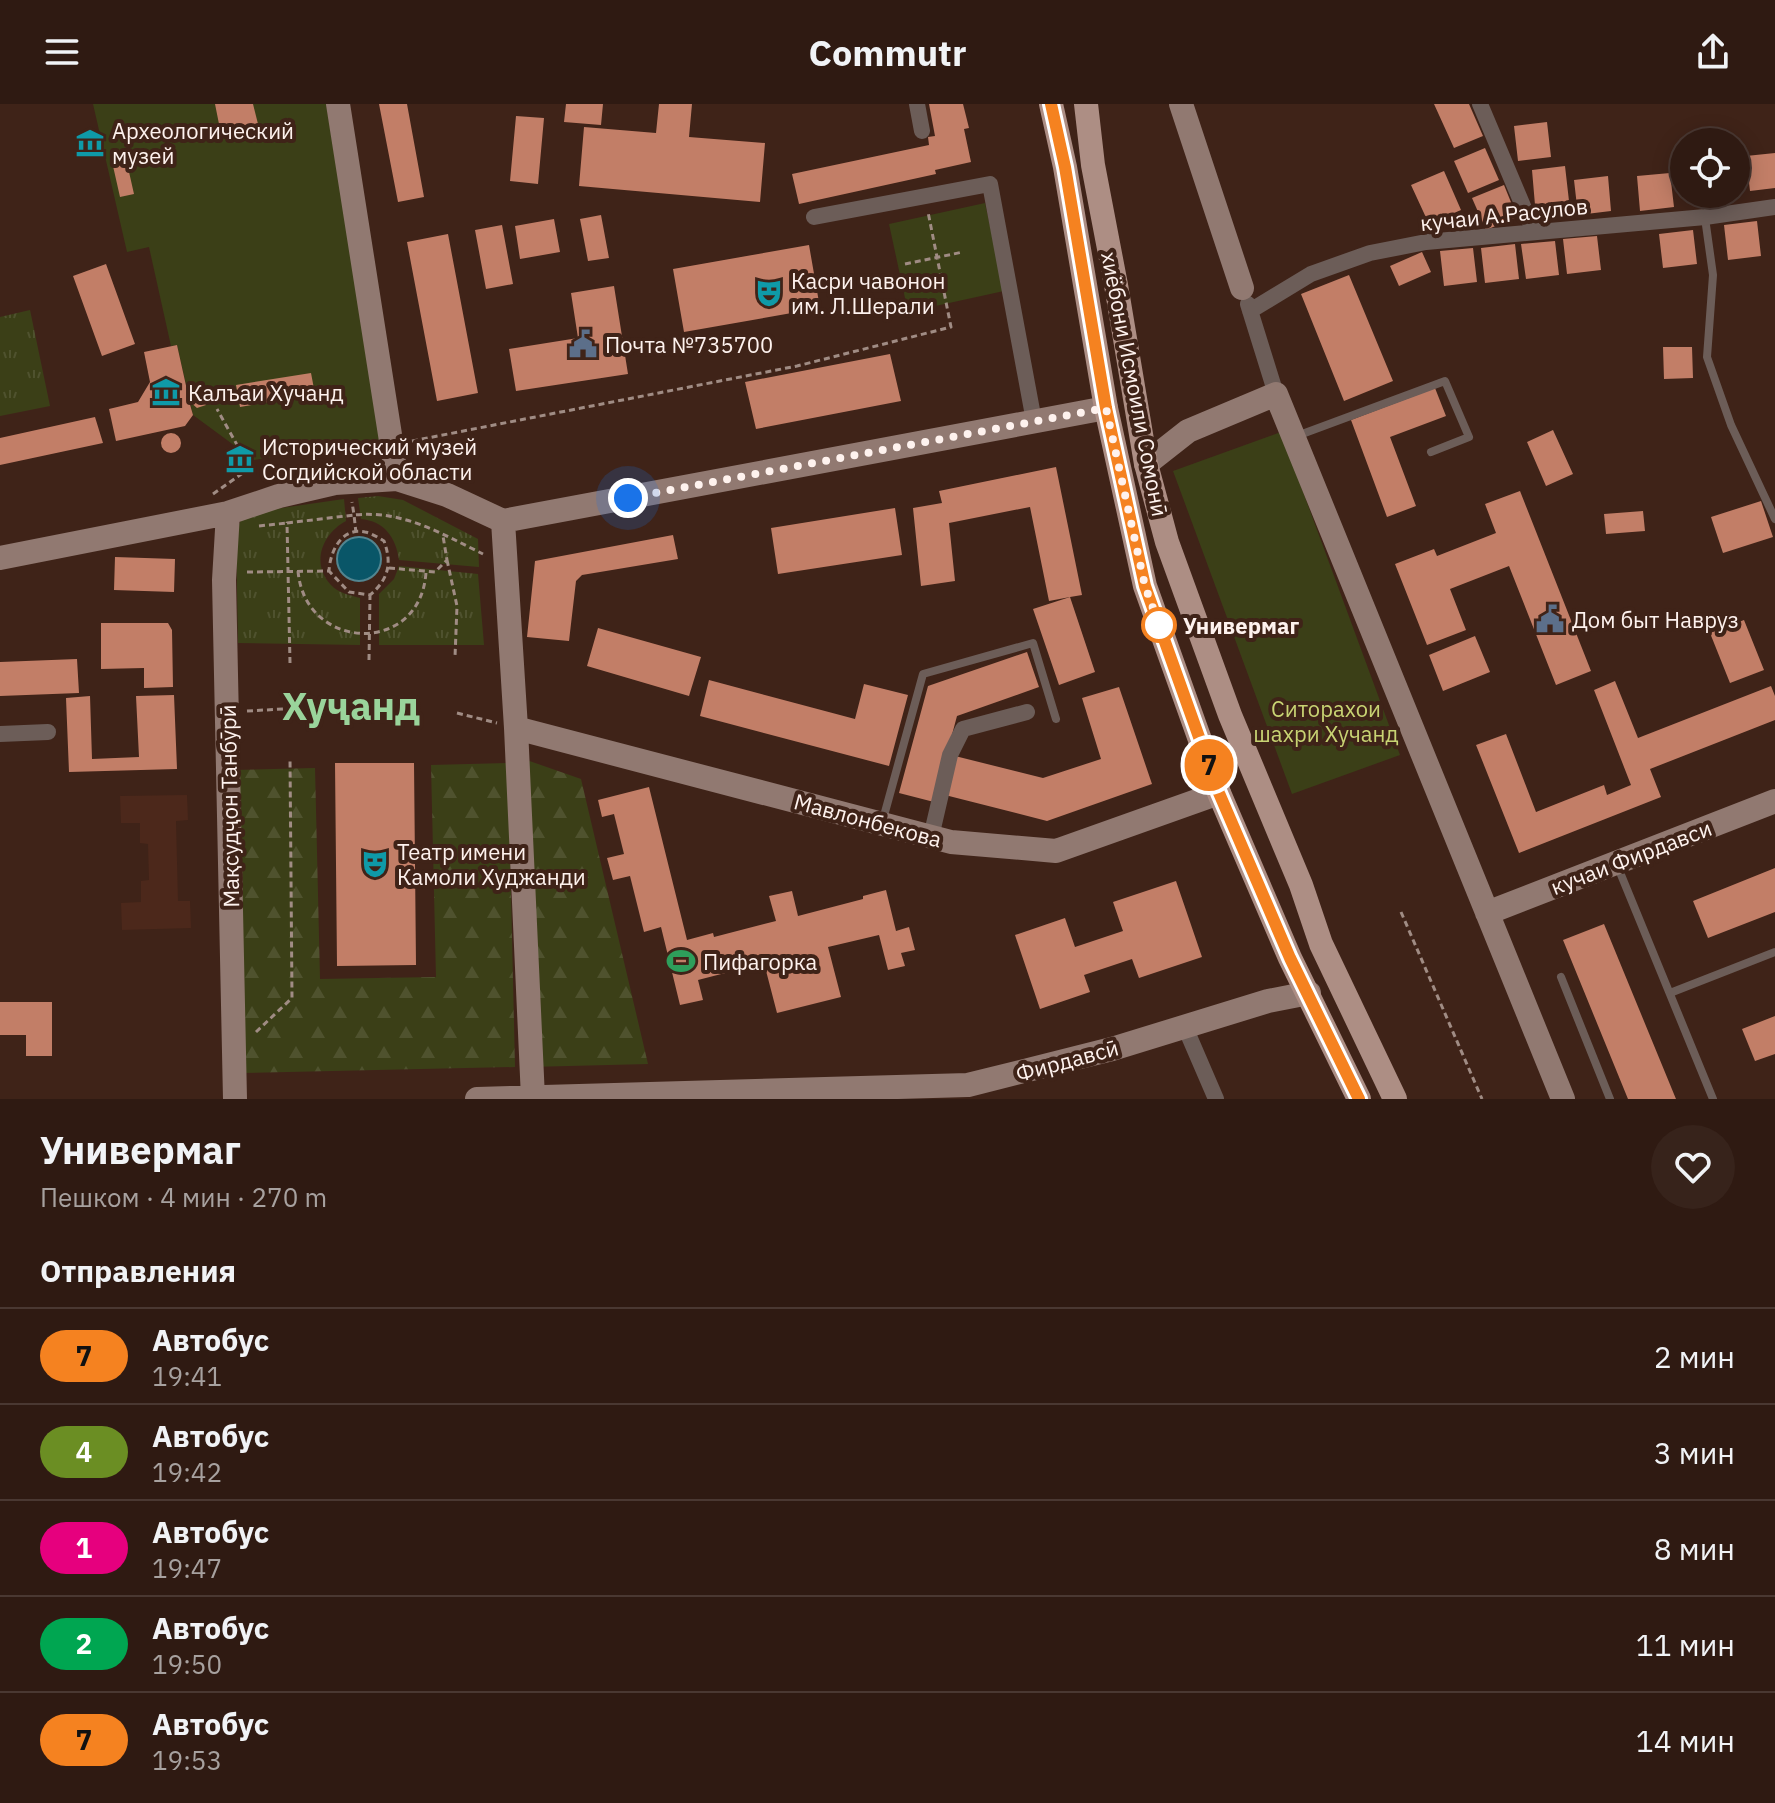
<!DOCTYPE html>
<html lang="ru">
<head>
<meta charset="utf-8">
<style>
	body { margin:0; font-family:"IBM Plex Sans",sans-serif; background:#37231b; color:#f1f3f6; height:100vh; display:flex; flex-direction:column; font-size:30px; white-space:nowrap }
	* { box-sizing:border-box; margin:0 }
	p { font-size:26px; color:#a7a19f }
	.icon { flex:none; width:44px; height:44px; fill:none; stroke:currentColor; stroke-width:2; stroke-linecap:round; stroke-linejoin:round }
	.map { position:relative; height:995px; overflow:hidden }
	.drawer { display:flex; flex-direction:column; background:#2f1a12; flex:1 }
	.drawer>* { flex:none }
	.badge { padding:0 16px; border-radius:26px; font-size:28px; line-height:52px }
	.tools { position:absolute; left:1670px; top:24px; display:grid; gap:16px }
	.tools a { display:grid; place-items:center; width:80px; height:80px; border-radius:50%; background:#2f1a12; box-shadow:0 4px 20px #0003,0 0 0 2px #4a3832; font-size:40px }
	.you { position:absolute; width:40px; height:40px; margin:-20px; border:6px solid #fff; border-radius:50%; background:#1a73e8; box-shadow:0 0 0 12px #1a73e833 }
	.map>.badge { position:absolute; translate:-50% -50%; box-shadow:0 0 0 4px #fff }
	h2 { padding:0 40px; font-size:30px; line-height:72px }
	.round { display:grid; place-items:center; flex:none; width:84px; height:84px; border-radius:42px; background:#37231b }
	.headline { display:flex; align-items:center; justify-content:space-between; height:136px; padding:0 40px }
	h1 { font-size:38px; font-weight:700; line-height:60px }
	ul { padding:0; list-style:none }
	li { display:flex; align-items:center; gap:24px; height:96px; padding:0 40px; border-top:2px solid #4a3832 }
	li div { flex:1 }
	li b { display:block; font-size:30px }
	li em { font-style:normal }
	li .badge { min-width:88px; font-weight:700; text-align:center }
	header { display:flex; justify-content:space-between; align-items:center; height:104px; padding:0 40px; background:#2f1a12; font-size:36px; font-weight:700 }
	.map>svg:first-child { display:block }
	.built { fill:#4c281b }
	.grass { fill:url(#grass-tufts) }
	.forest { fill:url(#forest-firs) }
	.green { fill:#3b3f17 }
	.water { fill:#095668; stroke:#528590; stroke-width:2 }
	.building { fill:#c27e67 }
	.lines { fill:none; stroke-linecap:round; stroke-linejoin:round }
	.path { stroke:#a08c84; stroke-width:3; stroke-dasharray:6 4; stroke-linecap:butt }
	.lane { stroke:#6c5d58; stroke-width:8 }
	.street { stroke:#6c5d58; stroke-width:16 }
	.secondary { stroke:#917971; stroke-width:24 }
	.primary { stroke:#ad8e84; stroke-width:24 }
	.line-casing { stroke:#fff; stroke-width:18 }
	.line { stroke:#f58220; stroke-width:12 }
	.walk { stroke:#fef2ee; stroke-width:8; stroke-dasharray:0 14.4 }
	.stop-dot { fill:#fff; stroke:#f58220; stroke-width:4 }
	.labels { text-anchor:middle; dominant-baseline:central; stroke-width:8; stroke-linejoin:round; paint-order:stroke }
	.poi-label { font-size:22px; fill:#fef2ee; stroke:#3f2318; text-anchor:start }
	.street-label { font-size:22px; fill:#fef2ee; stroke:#3f2318 }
	.stop-label { font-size:22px; font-weight:bold; fill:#fef2ee; stroke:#3f2318; text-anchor:start }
	.park-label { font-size:22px; fill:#c8d373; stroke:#3f2318 }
	.town-label { font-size:38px; font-weight:bold; fill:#9ad49b; stroke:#3f2318 }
</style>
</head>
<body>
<header><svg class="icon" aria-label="menu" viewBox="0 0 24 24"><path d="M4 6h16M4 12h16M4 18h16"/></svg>Commutr<svg class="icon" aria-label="share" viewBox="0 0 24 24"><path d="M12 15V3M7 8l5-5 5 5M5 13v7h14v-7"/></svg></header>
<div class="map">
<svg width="1775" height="995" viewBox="0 0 1775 995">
	<defs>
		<pattern id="grass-tufts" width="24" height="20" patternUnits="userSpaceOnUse" patternTransform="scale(2)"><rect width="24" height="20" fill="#3b3f17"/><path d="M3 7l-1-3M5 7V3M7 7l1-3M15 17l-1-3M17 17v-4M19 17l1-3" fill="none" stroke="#4f522e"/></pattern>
		<pattern id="forest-firs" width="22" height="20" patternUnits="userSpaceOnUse" patternTransform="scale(2)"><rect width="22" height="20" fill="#3b3f17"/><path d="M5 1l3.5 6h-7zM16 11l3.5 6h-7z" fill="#4f522e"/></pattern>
	</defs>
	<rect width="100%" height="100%" fill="#3f2318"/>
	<path class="built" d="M 187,691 L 188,716 L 176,717 L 178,797 L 190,797 L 191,824 L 122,826 L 121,799 L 141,798 L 141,777 L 149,776 L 148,740 L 140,739 L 140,719 L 121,719 L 120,692 Z"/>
	<path class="grass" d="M 30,206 L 50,302 L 0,312 L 0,213 Z
		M 378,392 L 403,396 L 478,435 L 479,463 L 399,456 C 396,433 384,417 361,415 L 358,394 Z
		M 344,395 L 346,417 C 323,429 310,459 331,481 C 338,489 350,491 360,494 L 360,541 L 238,539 L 236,427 L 242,414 L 247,409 Z
		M 399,462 L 478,470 L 484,541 L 379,541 L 379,490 L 394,475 Z"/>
	<path class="forest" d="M 518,653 L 581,675 L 648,960 L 528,963 Z
		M 508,659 L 515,963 L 240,969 L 233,666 L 315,664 L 320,875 L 436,873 L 431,661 Z"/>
	<path class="green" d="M 93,0 L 326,0 L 382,335 L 254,356 L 193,311 L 177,241 L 171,242 L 149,143 L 127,148 Z
		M 985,99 L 1004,187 L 908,208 L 889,120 Z
		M 1281,328 L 1400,651 L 1292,690 L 1173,367 Z"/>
	<path class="water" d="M337 455a22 22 0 1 1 44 0a22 22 0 1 1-44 0Z"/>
	<path class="building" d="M 215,0 L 253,0 L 259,24 L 221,30 Z
		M 379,0 L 407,0 L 424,93 L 398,98 Z
		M 566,0 L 603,0 L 601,21 L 564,18 Z
		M 659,0 L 692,0 L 689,33 L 765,39 L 760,98 L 579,82 L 584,23 L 656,29 Z
		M 929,0 L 963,0 L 969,24 L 964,25 L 971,58 L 935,66 L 936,70 L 799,100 L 792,70 L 929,41 L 928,33 L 935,32 Z
		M 1434,0 L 1469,0 L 1483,32 L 1454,44 Z
		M 516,12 L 544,14 L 538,80 L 510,77 Z
		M 1547,18 L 1551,53 L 1518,57 L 1514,22 Z
		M 1485,44 L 1499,76 L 1468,89 L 1454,57 Z
		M 1775,49 L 1775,84 L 1750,87 L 1746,52 Z
		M 127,59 L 134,90 L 120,93 L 113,62 Z
		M 1565,62 L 1569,97 L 1535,101 L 1532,66 Z
		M 1444,67 L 1461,106 L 1429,120 L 1411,81 Z
		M 1670,69 L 1674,103 L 1640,107 L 1637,72 Z
		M 1608,72 L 1611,107 L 1578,111 L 1574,76 Z
		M 1504,81 L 1517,113 L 1486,126 L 1472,94 Z
		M 1695,90 L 1729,90 L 1729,93 L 1695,97 Z
		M 601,111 L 609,154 L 588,157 L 580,115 Z
		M 554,115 L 560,148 L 520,155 L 515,122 Z
		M 1757,117 L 1761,152 L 1728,156 L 1724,121 Z
		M 502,121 L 513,180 L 486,185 L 475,126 Z
		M 1693,126 L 1697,160 L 1663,164 L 1659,130 Z
		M 448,130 L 478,289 L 437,297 L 407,138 Z
		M 1597,132 L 1601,166 L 1567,170 L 1563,135 Z
		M 1555,137 L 1559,171 L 1526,175 L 1521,140 Z
		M 1515,140 L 1519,175 L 1485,179 L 1481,144 Z
		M 809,141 L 820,204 L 684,228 L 673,165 Z
		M 1473,144 L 1477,178 L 1444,182 L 1440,147 Z
		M 1422,148 L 1431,168 L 1399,182 L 1390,162 Z
		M 106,160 L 135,240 L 102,252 L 73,172 Z
		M 1349,171 L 1393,277 L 1344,297 L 1301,190 Z
		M 614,182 L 628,270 L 516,287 L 509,245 L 578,234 L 571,189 Z
		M 177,241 L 189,295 L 193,286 L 203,285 L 209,292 L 206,301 L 197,304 L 189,297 L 193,311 L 185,322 L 116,337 L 109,305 L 138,298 L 150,278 L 144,248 Z
		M 1663,243 L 1692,243 L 1693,274 L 1664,275 Z
		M 890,250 L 901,297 L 756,325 L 745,278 Z
		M 311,269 L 315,290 L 240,303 L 236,281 Z
		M 1435,284 L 1446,312 L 1390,333 L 1416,402 L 1387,413 L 1351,316 Z
		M 95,313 L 103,339 L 0,361 L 0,334 Z
		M 1553,326 L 1573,370 L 1546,382 L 1527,338 Z
		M161 339a10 10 0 1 1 20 0a10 10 0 1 1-20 0Z
		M 1056,363 L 1082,491 L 1070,493 L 1095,568 L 1059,581 L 1033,505 L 1070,493 L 1049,497 L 1030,403 L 949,419 L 955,477 L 921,482 L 913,404 L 942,399 L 939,387 Z
		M 1520,387 L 1591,567 L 1556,581 L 1509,462 L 1450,485 L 1466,526 L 1427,541 L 1395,460 L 1434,445 L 1437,452 L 1496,429 L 1485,400 Z
		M 1761,397 L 1773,433 L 1723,449 L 1711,413 Z
		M 895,404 L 902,451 L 778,470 L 771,424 Z
		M 1643,407 L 1645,427 L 1606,430 L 1604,410 Z
		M 673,431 L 678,455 L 582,471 L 576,477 L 569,537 L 527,533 L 535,457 Z
		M 115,453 L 175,455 L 174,488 L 114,486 Z
		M 1744,516 L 1764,566 L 1730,579 L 1710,529 Z
		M 101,519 L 168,519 L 172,526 L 173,583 L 144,584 L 144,564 L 101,565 Z
		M 598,524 L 701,553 L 689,592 L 587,562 Z
		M 1475,532 L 1490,568 L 1443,587 L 1429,551 Z
		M 1027,548 L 1039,583 L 957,612 L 934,698 L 899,689 L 928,582 Z
		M 77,555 L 79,589 L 0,592 L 0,558 Z
		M 709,576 L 855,615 L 864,580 L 908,591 L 889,662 L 700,612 Z
		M 1615,577 L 1638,634 L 1771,582 L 1775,592 L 1775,616 L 1650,665 L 1661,693 L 1519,749 L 1476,641 L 1506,630 L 1536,708 L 1604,681 L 1607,691 L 1631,681 L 1594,586 Z
		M 1119,583 L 1152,680 L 1047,717 L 945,691 L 955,652 L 1043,674 L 1101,655 L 1082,594 Z
		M 174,591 L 177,665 L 69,668 L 66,594 L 90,592 L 92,655 L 139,653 L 136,592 Z
		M 335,659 L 414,659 L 416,861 L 337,862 Z
		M 649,683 L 687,836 L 713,829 L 714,833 L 776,817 L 769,792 L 792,787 L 798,812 L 863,795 L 863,792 L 886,786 L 896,827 L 909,823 L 915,846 L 901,849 L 905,862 L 888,866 L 879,831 L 828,843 L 841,893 L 777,909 L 764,859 L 698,876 L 703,896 L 680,901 L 661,823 L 644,828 L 630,772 L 613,776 L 607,754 L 624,750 L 614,710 L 602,713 L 598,696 Z
		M 1775,764 L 1775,808 L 1708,834 L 1693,797 Z
		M 1176,777 L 1202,853 L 1139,874 L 1132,855 L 1084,871 L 1090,888 L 1040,905 L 1015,831 L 1065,814 L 1075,843 L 1123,827 L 1113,798 Z
		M 1604,820 L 1676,995 L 1628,995 L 1563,836 Z
		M 0,898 L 52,898 L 52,952 L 26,952 L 26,931 L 0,931 Z
		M 1775,912 L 1775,950 L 1755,957 L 1742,925 Z"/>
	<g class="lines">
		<path class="path" d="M 905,160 L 963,148
			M 412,337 L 797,262 L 951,223 L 928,108
			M 353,340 L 373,340
			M 213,390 L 250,364 L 217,305
			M 259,422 L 287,419
			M 356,429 L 354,411 C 403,406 440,429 483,450
			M 447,456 L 457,502 L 455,553
			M 389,464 L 435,468 L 447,456 L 443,432
			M 298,467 C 305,548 421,552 426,468
			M 247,468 L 329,467 C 330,448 341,423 365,428 C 371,429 379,434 384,437 C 392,459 389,475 370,491 L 349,488 L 329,467
			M 369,556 L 370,491
			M 290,559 L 287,419 L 354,411 L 352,398
			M 247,607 L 283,605
			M 457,609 L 497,619
			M 1401,808 L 1482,995
			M 256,928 L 292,894 L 290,654"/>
		<path class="lane" d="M 1705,114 L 1713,171 L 1707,253 L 1731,321 L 1775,415
			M 1294,333 L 1445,277 L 1469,333 L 1431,348
			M 882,719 L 923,570 L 1033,539 L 1056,615
			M 1617,761 L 1713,995
			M 1561,873 L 1610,995
			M 1670,889 L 1775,848"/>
		<path class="street" d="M 917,0 L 922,27
			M 1480,0 L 1534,128
			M 814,113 L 990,80 L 1034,317
			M 1248,200 L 1276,290
			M 1250,207 L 1311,170 L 1370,149 L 1426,138 L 1705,113 L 1775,103
			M 0,630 L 48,628
			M 931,733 L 950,651 L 963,625 L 1027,608
			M 1185,923 L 1216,995"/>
		<path class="secondary" d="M 338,0 L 397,375
			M 1181,0 L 1242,184
			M 1146,360 L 1188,327 L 1276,290 L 1563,995
			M 228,409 L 224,476 L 235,995
			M 503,417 L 516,624 L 533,994
			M 0,454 L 228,409 L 279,392 L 335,379 L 397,375 L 447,391 L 503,417 L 1106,304
			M 516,624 L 951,738 L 1056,747 L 1219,689
			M 1487,809 L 1775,697
			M 477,995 L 968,981 L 1112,945 L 1268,897 L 1309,889"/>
		<path class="primary" d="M 1051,0 L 1065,63 L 1106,304 L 1145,482 L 1219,689 L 1290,854 L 1359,995
			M 1086,0 L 1093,61 L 1116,181 L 1146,360 L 1167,438 L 1230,611 L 1301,781 L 1321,840 L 1395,995"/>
	</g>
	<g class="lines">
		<defs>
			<path id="line" d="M 1051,0 L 1065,63 L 1106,304 L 1145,482 L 1219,689 L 1290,854 L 1359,995"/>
		</defs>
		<use href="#line" class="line-casing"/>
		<use href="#line" class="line"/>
		<path class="walk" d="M 628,394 L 1106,304 L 1145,482 L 1159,521"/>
	</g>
	<defs>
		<symbol id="museum-bare" viewBox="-9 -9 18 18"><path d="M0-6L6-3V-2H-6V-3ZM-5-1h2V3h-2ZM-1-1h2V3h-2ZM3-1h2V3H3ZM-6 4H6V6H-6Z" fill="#0f9aa8" stroke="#3f2318" stroke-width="2.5" paint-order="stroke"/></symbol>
		<symbol id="theatre-bare" viewBox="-9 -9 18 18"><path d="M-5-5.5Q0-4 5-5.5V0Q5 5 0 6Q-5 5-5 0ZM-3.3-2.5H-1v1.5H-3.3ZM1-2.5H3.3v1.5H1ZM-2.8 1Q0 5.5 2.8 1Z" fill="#0f9aa8" stroke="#3f2318" stroke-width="2.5" paint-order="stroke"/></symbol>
		<symbol id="civic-bare" viewBox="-9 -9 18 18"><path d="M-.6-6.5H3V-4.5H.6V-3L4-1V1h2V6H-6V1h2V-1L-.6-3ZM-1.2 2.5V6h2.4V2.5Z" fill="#5c6f8a" stroke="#3f2318" stroke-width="2.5" paint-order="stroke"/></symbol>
		<symbol id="stadium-bare" viewBox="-9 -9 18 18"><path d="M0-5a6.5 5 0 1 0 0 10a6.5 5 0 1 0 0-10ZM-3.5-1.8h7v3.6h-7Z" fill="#2e9e5b" stroke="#3f2318" stroke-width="2.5" paint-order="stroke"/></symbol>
	</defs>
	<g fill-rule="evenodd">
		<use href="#museum-bare" x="70" y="19" width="40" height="40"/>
		<use href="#theatre-bare" x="749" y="169" width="40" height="40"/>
		<use href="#civic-bare" x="563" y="220" width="40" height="40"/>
		<use href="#museum-bare" x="146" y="268" width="40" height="40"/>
		<use href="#museum-bare" x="220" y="335" width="40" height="40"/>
		<use href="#civic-bare" x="1530" y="495" width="40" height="40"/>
		<use href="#theatre-bare" x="355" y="740" width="40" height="40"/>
		<use href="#stadium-bare" x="661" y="837" width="40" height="40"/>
	</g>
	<circle class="stop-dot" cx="1159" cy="521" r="16"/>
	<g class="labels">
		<g class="poi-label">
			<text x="112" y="26">Археологический<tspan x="112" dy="25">музей</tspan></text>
			<text x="791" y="176">Касри чавонон<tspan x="791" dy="25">им. Л.Шерали</tspan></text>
			<text x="605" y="240">Почта №735700</text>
			<text x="188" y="288">Калъаи Хучанд</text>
			<text x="262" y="342">Исторический музей<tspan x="262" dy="25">Согдийской области</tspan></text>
			<text x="1572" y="515">Дом быт Навруз</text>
			<text x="397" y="747">Театр имени<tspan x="397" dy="25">Камоли Худжанди</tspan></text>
			<text x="703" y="857">Пифагорка</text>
		</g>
		<g class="street-label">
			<text transform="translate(1504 110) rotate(-6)">кучаи А.Расулов</text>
			<text transform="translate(1135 280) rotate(79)">хиёбони Исмоили Сомонӣ</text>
			<text transform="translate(229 702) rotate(-91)">Мақсудҷон Танбӯрӣ</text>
			<text transform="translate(868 716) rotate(15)">Мавлонбекова</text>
			<text transform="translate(1631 753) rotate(-21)">кучаи Фирдавси</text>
			<text transform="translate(1067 956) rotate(-15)">Фирдавсӣ</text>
		</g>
		<g class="stop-label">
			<text x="1183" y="521">Универмаг</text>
		</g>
		<g class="park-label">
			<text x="1326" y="604">Ситорахои<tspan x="1326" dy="25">шахри Хучанд</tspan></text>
		</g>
		<g class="town-label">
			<text x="351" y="601">Хуҷанд</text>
		</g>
	</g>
</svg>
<div class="tools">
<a><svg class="icon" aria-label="locate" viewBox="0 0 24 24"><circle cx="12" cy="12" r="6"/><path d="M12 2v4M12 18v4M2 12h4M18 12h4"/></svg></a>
</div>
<div class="you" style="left:628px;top:394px"></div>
<b class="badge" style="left:1209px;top:661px;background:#f58220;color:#111">7</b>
</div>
<section class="drawer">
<div class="headline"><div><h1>Универмаг</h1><p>Пешком · 4 мин · 270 m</p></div><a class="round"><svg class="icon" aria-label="heart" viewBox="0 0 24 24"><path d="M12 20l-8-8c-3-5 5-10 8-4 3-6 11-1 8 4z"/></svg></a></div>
<h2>Отправления</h2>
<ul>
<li><span class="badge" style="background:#f58220;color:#111">7</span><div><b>Автобус</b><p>19:41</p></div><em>2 мин</em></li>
<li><span class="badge" style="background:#6b8e23;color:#fff">4</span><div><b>Автобус</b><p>19:42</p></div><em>3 мин</em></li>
<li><span class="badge" style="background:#e6007e;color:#fff">1</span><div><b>Автобус</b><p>19:47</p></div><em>8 мин</em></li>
<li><span class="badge" style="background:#00a651;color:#fff">2</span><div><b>Автобус</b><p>19:50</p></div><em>11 мин</em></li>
<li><span class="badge" style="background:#f58220;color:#111">7</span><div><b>Автобус</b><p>19:53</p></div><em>14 мин</em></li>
</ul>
</section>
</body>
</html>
